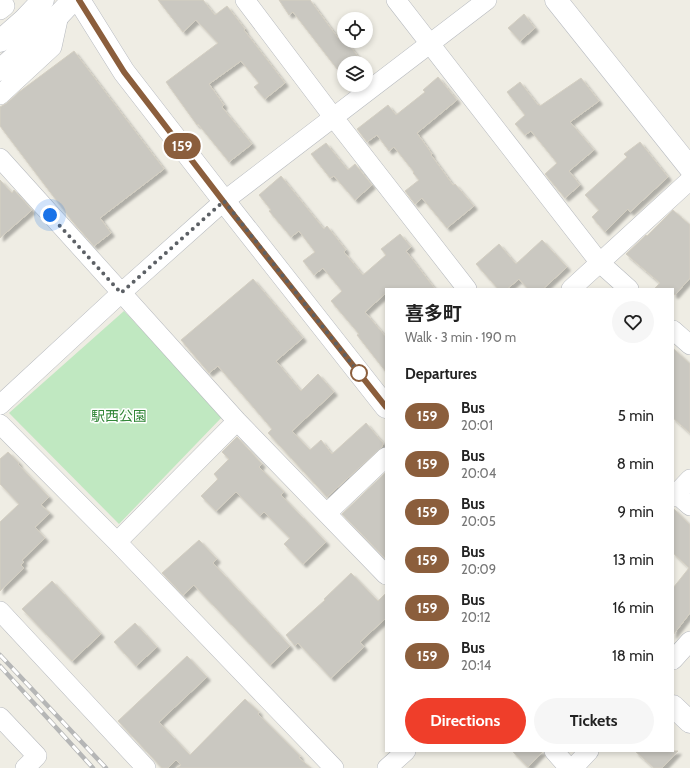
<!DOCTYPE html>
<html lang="en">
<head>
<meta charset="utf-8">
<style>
	body { margin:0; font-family:Cabin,"Noto Sans JP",sans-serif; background:#f6f6f6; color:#222; height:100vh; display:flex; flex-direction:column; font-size:15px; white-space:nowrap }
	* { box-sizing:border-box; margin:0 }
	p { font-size:13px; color:#767676 }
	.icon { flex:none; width:22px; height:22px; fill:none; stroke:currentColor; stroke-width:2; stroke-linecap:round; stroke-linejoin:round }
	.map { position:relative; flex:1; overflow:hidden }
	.side { position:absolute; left:385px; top:288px; width:289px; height:464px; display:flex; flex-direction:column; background:#fff; border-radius:0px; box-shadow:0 2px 6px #0003 }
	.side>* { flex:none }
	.badge { padding:0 8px; border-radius:13px; font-size:14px; line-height:26px }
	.fabs { position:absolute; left:337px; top:12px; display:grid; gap:8px }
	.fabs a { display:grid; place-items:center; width:36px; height:36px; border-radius:50%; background:#fff; box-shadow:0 2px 6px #0003; font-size:20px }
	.you { position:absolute; width:20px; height:20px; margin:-10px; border:3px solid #fff; border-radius:50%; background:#1a73e8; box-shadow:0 0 0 6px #1a73e833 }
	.map>.badge { position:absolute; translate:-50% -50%; box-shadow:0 0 0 2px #fff }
	h2 { padding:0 20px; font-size:15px; line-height:36px }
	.round { display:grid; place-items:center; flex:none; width:42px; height:42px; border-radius:21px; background:#f6f6f6 }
	.headline { display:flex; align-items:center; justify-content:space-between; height:68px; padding:0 20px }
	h1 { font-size:19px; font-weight:700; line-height:30px }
	.action { display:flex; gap:8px; margin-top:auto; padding:8px 20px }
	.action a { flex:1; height:46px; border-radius:24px; background:#ef3e2a; color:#fff; font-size:16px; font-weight:700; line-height:46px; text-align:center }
	.action a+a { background:#f6f6f6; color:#222 }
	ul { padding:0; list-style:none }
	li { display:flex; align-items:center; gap:12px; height:48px; padding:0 20px }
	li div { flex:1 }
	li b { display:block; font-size:15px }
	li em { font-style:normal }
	li .badge { min-width:44px; font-weight:700; text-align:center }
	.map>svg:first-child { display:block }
	.green { fill:#c0e8c1 }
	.building { fill:#cac8c1; stroke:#d4cfc2; filter:url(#shadow) }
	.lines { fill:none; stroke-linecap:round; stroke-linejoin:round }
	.street-casing { stroke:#b7babf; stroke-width:20 }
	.secondary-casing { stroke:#b8bbc1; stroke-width:23 }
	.street { stroke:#fff; stroke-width:19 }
	.secondary { stroke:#fff; stroke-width:22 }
	.rail-casing { stroke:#b5b6b6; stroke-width:4.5 }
	.rail { stroke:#fff; stroke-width:3; stroke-dasharray:9; stroke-linecap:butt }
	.line-casing { stroke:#fff; stroke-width:9 }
	.line { stroke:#8b5e3c; stroke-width:6 }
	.walk { stroke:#5c6065; stroke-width:4; stroke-dasharray:0 7.2 }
	.stop-dot { fill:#fff; stroke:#8b5e3c; stroke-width:2 }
	.labels { text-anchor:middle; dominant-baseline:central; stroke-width:3; stroke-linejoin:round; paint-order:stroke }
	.park-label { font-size:14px; fill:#328738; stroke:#fff }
</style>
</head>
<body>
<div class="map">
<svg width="690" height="768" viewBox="0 0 690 768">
	<defs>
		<filter id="shadow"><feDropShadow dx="3.5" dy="3.5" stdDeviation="1" flood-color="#0004"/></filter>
	</defs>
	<rect width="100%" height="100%" fill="#efede4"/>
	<path class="green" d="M 124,311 L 223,416 L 119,524 L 9,413 Z"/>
	<path class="building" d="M 158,0 L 203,0 L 215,15 L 227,6 L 245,29 L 244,30 L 285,83 L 265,99 L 254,87 L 259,83 L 241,61 L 209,84 L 224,105 L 222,107 L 252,144 L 229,162 L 198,124 L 197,125 L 166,82 L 218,43 L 196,20 L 183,32 Z
		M 279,0 L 310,0 L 338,38 L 342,36 L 344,41 L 346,41 L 363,63 L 344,63 L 344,78 L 293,12 L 289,15 Z
		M 524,14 L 535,28 L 520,41 L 508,28 Z
		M 74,51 L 164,169 L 100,218 L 111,233 L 94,246 L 72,221 L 0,126 L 0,107 L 7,103 L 19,92 Z
		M 438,77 L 457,100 L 417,133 L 432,154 L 431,155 L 453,185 L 455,184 L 474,206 L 447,228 L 422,198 L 415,204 L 405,191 L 419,180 L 413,173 L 414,172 L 394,147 L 389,151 L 377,135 L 367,142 L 357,129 L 388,105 L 396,115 L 425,92 L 423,90 Z
		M 581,78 L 599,101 L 570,122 L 594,150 L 569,171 L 580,185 L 565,198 L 545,174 L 557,163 L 531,131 L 525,135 L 515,124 L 525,115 L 507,92 L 520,82 L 538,105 L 539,104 L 540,106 Z
		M 640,142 L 668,177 L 630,212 L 628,209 L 605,232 L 592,217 L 599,210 L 585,195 L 627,157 L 624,154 Z
		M 326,143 L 348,170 L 355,164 L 372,185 L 355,200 L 334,176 L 330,178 L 311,154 Z
		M 281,176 L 324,229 L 327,226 L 346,250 L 344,252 L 363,275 L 386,255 L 381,249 L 400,234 L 411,247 L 406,251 L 435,289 L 386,289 L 386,293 L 365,312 L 386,337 L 386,372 L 357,335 L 359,334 L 331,301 L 342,291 L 323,268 L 314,275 L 303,261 L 315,252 L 299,231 L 291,237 L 269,211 L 271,210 L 259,195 Z
		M 0,180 L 12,193 L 14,190 L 32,210 L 0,238 Z
		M 673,210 L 690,225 L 690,278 L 675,295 L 673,294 L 673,289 L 654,289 L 660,283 L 626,254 L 646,235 L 647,236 Z
		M 542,240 L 567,267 L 543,289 L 528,289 L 519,279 L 507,289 L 498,289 L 476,264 L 499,244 L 516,264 Z
		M 253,279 L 303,338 L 276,361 L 301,391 L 318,374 L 334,392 L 292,431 L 310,450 L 321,440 L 332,454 L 366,423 L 383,443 L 382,447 L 327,497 L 268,433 L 272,429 L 218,366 L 209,373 L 181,340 Z
		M 673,348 L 690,364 L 690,433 L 673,418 Z
		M 237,437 L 262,464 L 259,467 L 284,492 L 281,495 L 326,542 L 303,564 L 284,544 L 290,538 L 264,512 L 260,516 L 236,492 L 216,511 L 201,496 L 218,479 L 214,474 L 229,459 L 222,452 Z
		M 8,452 L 19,463 L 18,464 L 49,497 L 41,505 L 50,513 L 35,527 L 45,538 L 22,560 L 24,562 L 21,565 L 24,568 L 0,591 L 0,522 L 19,504 L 0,484 L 0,459 Z
		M 386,472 L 386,559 L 342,514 Z
		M 673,508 L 690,525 L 690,613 L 673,635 L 673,588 L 689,568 L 673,553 Z
		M 199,540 L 217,559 L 213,563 L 290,646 L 270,665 L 194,585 L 183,595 L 162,573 Z
		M 351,573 L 378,601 L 386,593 L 386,618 L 360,642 L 364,647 L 331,678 L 298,643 L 295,646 L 286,635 L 325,600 L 324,599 Z
		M 52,581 L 101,634 L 72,661 L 22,609 Z
		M 135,623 L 157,647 L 136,666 L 114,642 Z
		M 187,656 L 207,677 L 159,722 L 190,755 L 245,699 L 259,712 L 258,714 L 300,756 L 299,758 L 311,768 L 177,768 L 181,765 L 176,760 L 168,768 L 162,768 L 118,721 Z
		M 512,751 L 543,751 L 528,767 Z
		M 635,751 L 678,751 L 662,768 L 654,768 Z"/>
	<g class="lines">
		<defs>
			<path id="street" d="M 245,0 L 334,118 L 467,289
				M 396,0 L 600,263 L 629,289
				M 0,10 L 5,6 L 1,0
				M 0,95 L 52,47 L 59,15
				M 0,158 L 237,421 L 386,575
				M 571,289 L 690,180
				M 673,330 L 690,345
				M 0,405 L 121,293 L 224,201 L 487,0
				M 0,424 L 117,542 L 334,768
				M 673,491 L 690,506
				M 673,497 L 690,479
				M 327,513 L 386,457
				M 117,542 L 237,421
				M 0,611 L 146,768
				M 673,660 L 690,641
				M 0,717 L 37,756 L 25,768
				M 554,751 L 569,768
				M 387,768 L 406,751
				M 573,768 L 589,751"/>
			<path id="secondary" d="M 79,0 L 124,72 L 224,201 L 386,407
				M 556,0 L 690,168
				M 0,41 L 24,20 L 43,0
				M 0,70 L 39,36 L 73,0
				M 673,706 L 690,722"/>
		</defs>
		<use href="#street" class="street-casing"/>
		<use href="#secondary" class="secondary-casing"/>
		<use href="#street" class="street"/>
		<use href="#secondary" class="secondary"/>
		<defs>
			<path id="rail" d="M 0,655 L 106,768
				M 0,666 L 93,768"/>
		</defs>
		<use href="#rail" class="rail-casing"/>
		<use href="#rail" class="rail"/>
	</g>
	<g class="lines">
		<defs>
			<path id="line" d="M 79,0 L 124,72 L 233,214 L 386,407"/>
		</defs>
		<use href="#line" class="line-casing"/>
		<use href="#line" class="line"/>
		<path class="walk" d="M 50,215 L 121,293 L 224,201 L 359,373"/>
	</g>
	<circle class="stop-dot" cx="359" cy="373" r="8"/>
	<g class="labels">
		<g class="park-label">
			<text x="119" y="416">駅西公園</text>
		</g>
	</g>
</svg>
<div class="fabs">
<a><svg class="icon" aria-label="locate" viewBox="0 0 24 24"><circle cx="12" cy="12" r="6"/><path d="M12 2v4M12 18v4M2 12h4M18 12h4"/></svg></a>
<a><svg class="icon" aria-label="layers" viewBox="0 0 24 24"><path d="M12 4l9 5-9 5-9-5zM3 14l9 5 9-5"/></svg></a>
</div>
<div class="you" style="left:50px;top:215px"></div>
<b class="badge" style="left:182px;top:146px;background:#8b5e3c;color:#fff">159</b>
<section class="side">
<div class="headline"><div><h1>喜多町</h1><p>Walk · 3 min · 190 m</p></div><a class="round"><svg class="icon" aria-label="heart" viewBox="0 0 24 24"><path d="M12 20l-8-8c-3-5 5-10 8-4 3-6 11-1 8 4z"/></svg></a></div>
<h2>Departures</h2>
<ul>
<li><span class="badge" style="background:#8b5e3c;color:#fff">159</span><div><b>Bus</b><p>20:01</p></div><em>5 min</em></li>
<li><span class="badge" style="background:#8b5e3c;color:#fff">159</span><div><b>Bus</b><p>20:04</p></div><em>8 min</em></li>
<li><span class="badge" style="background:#8b5e3c;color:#fff">159</span><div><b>Bus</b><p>20:05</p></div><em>9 min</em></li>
<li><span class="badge" style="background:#8b5e3c;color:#fff">159</span><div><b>Bus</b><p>20:09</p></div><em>13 min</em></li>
<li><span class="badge" style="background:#8b5e3c;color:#fff">159</span><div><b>Bus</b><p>20:12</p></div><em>16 min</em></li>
<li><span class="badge" style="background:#8b5e3c;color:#fff">159</span><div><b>Bus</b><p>20:14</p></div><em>18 min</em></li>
</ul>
<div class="action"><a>Directions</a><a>Tickets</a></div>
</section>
</div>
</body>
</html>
